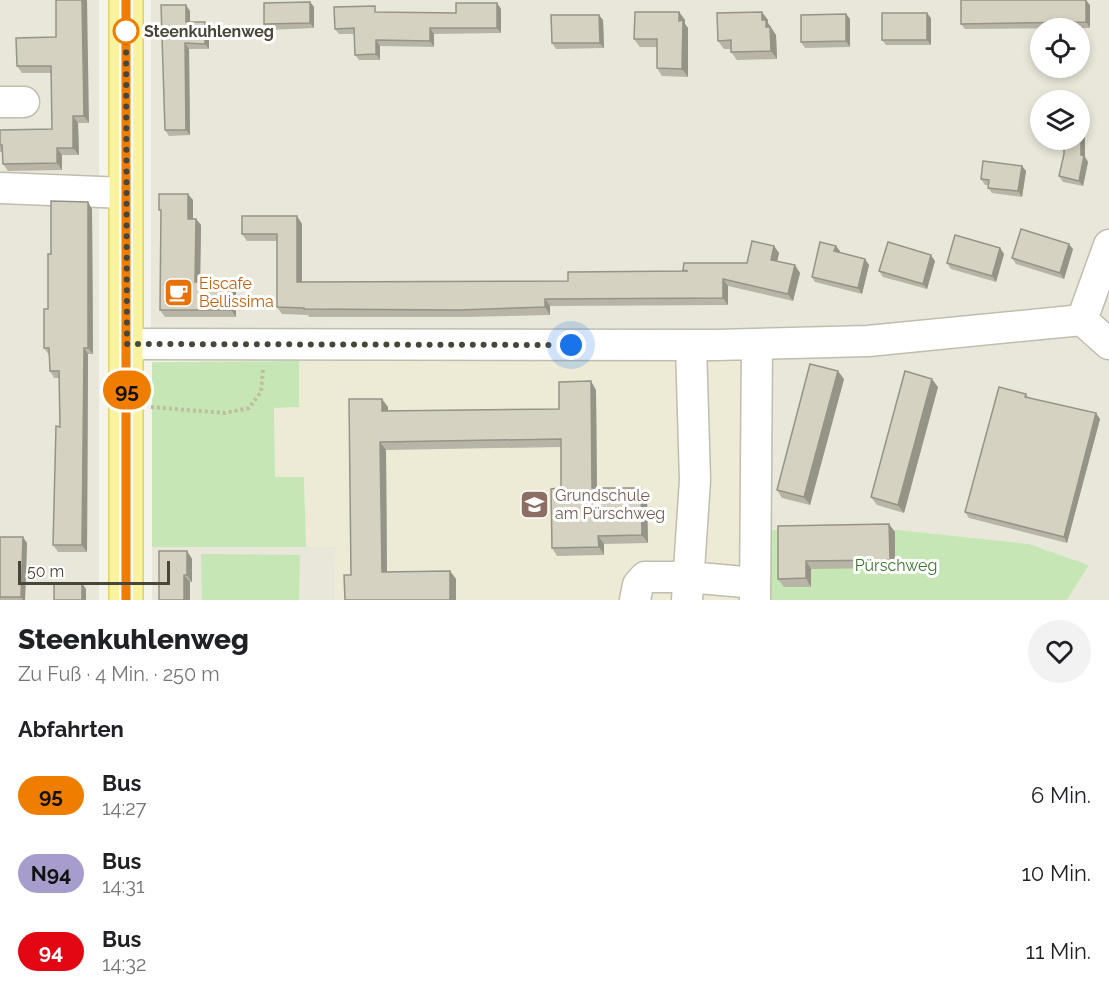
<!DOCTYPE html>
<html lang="de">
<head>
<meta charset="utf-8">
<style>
	body { margin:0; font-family:Raleway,sans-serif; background:#f2f2f2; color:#202124; height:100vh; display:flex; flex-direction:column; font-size:22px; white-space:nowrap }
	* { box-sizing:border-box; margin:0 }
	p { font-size:20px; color:#757577 }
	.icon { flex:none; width:33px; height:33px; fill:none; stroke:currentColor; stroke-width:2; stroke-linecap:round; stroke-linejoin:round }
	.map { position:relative; height:600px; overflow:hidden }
	.details { display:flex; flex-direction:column; background:#fff; flex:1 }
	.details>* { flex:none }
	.badge { padding:0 12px; border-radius:20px; font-size:21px; line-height:39px }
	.controls { position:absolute; left:1030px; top:18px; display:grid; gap:12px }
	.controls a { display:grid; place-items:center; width:60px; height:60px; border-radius:50%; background:#fff; box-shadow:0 3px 9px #0003; font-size:30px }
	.scale { position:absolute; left:18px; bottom:15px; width:152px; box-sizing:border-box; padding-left:6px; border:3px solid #484639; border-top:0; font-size:16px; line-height:21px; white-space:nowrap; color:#484639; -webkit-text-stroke:4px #fff; paint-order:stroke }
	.you { position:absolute; width:30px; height:30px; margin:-15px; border:4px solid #fff; border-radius:50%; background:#1a73e8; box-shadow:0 0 0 9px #1a73e833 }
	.map>.badge { position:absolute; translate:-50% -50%; box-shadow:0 0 0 3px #fff }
	h2 { padding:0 18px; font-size:22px; line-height:54px }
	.round { display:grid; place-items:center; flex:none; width:63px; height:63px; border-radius:32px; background:#f2f2f2 }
	.overview { display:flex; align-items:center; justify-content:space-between; height:102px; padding:0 18px }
	h1 { font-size:28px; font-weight:800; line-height:45px }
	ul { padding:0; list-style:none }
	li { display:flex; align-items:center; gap:18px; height:78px; padding:0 18px }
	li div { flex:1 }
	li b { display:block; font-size:22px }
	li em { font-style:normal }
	li .badge { min-width:66px; font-weight:700; text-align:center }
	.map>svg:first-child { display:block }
	.residential { fill:#e8e7d9; fill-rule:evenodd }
	.education { fill:#edebd6 }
	.green { fill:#c6e6b6 }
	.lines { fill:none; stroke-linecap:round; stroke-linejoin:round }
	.minor-casing { stroke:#c0bdae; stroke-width:33 }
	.major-casing { stroke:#ded46f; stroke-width:36 }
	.path { stroke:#c1bca0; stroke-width:4; stroke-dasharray:3 3; stroke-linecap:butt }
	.minor { stroke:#fff; stroke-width:30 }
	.major { stroke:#f9f29f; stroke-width:33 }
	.wall { fill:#b8b5a6 }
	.shaded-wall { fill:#969387 }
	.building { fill:#d6d2c1; stroke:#969387; stroke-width:1.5 }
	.line-casing { stroke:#fff; stroke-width:14 }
	.line { stroke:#ef7d00; stroke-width:9 }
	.walk { stroke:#484639; stroke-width:6; stroke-dasharray:0 10.8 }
	.stop-dot { fill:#fff; stroke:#ef7d00; stroke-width:3 }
	.labels { text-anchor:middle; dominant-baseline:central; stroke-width:6; stroke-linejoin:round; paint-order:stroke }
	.stop-label { font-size:16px; font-weight:bold; fill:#484639; stroke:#fff; text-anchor:start }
	.food-label { font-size:16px; fill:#c56008; stroke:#fff; text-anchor:start }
	.education-label { font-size:16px; fill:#785e54; stroke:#fff; text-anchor:start }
	.park-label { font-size:16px; fill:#3b782e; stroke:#fff }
</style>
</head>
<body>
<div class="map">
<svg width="1109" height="600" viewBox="0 0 1109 600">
	<rect width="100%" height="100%" fill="#f4f4eb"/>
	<path class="residential" d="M 0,0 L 99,0 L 99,600 L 0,600 Z
		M 151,0 L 1109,0 L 1109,600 L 1067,600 L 1089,565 L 1029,544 L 899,530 L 763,530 L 761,328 L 697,330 L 469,331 L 151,328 ZM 1041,28 L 1080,28 L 1080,68 L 1041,68 ZM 1041,100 L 1080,100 L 1080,140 L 1041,140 Z
		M 152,547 L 336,547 L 335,600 L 152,600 Z"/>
	<path class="education" d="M 763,360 L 763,600 L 335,600 L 336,547 L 306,547 L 304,477 L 275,477 L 274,408 L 299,407 L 299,361 Z"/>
	<path class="green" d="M 299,361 L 299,407 L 274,408 L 275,477 L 304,477 L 306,547 L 152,547 L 152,362 Z
		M 763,530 L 899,530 L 1029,544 L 1089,565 L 1067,600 L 763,600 Z
		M 201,554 L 300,555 L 299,600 L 202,600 Z"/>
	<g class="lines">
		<defs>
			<path id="minor" d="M 0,102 L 24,102
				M 0,188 L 126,193
				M 1082,320 L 1109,245
				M 127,344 L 716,345 L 868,341 L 1082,320 L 1109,344
				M 635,600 L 638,585 L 645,577 L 688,577 L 755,583
				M 687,600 L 695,480 L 691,345
				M 755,600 L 757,344"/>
			<path id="major" d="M 126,600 L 126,0"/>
		</defs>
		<use href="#minor" class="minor-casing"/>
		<use href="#major" class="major-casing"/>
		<path class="path" d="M 151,407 L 225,413 L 249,408 L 261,392 L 263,369"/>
		<use href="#minor" class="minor"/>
		<use href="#major" class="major"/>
	</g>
	<path class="wall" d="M 310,2 L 314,7 L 314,28 L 268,30 L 264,24 Z
		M 497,3 L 501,9 L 501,33 L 434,34 L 434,47 L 380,46 L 380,60 L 359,60 L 355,55 L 354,34 L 339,34 L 335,29 L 379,12 L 456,13 Z
		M 1090,5 L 1090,28 L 965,29 L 961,24 Z
		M 190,11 L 190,22 L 209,28 L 209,49 L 189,49 L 190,135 L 169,136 L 165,130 Z
		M 679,12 L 685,20 L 685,24 L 688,28 L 688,77 L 662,76 L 657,68 L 657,47 L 640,47 L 634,39 Z
		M 846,14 L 850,19 L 850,47 L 805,48 L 801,42 Z
		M 931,18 L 931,45 L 886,45 L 882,40 Z
		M 603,20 L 604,48 L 556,49 L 552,43 Z
		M 768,20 L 768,23 L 776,35 L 777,59 L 737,60 L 731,52 L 731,49 L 724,49 L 718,41 Z
		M 56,37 L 89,123 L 78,123 L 79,155 L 62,155 L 62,170 L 8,171 L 3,164 L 3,152 L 0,152 L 0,130 L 52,129 L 51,73 L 22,73 L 17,66 Z
		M 1085,107 L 1085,157 L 1088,162 L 1083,186 L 1063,182 L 1059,176 Z
		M 1022,166 L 1026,171 L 1022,197 L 992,193 L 988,188 L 988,185 L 985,185 L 981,179 Z
		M 193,200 L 193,219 L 196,219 L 201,225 L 200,282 L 236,289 L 236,317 L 165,317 L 160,310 L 161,212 L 159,210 Z
		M 88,202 L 92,209 L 93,354 L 88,354 L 87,552 L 58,552 L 53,545 L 60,427 L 59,378 L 54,378 L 50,371 L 49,355 L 44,348 L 48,309 L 51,254 Z
		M 302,224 L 302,282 L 568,281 L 684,271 L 683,270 L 747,263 L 774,246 L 779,253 L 777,261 L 800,273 L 793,301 L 728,286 L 728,305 L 550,306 L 550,315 L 464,317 L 309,317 L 308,315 L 282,314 L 277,307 L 277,241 L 247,241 L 242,234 Z
		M 1000,248 L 1004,254 L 996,282 L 951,269 L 947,263 Z
		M 1073,249 L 1064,279 L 1016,264 L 1012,258 Z
		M 840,251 L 839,253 L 869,265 L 862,294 L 815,282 L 812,277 Z
		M 935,261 L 927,289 L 883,277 L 879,271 Z
		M 844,379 L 810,505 L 782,498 L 777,490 Z
		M 938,387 L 904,513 L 877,505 L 871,497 Z
		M 596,390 L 597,488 L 647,496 L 648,543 L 604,544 L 604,555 L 557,556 L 552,548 L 561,488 L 561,447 L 386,450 L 387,572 L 450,571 L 456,579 L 351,575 L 388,407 L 388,411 L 559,409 Z
		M 1026,394 L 1029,398 L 1100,419 L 1067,543 L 969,518 L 965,512 Z
		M 778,526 L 895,532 L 895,568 L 811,569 L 811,587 L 784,587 L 778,579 Z
		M 0,537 L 27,543 L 25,600 L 0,600 Z
		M 187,551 L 192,559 L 192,582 L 190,582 L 190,600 L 159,600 Z"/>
	<path class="shaded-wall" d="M 82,0 L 87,0 L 89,123 L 84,116 Z
		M 1086,0 L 1090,5 L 1090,28 L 1086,22 Z
		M 310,2 L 314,7 L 314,28 L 310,23 Z
		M 497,3 L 501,9 L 501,33 L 497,28 Z
		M 186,5 L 190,11 L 190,28 L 186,22 Z
		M 679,12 L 685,20 L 685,24 L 688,28 L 688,77 L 682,69 Z
		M 762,12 L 768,20 L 768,23 L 776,35 L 777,59 L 771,51 L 762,20 Z
		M 927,13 L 931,18 L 931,45 L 927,40 Z
		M 846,14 L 850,19 L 850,47 L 846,41 Z
		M 599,15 L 603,20 L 604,48 L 600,43 Z
		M 205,22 L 209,28 L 209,49 L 205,44 Z
		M 430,28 L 434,34 L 434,47 L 430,41 Z
		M 376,40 L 380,46 L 380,60 L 376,54 Z
		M 185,43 L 189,49 L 190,135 L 186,130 Z
		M 1081,102 L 1085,107 L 1085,157 L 1088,162 L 1083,186 L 1079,181 L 1081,155 Z
		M 73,116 L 78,123 L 79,155 L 73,148 Z
		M 57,148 L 62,155 L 62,170 L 57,163 Z
		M 1022,166 L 1026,171 L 1022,197 L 1018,191 Z
		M 188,194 L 193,200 L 193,225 L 188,219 Z
		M 88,202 L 92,209 L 93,354 L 88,348 Z
		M 297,216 L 302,224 L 302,290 L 297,282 Z
		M 196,219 L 201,225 L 200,289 L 195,282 Z
		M 1069,244 L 1073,249 L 1064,279 L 1060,273 Z
		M 774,246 L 779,253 L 776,267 L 771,260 Z
		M 836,246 L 840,251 L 838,257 L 834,251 Z
		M 1000,248 L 1004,254 L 996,282 L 992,276 Z
		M 931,255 L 935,261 L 927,289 L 923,284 Z
		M 865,259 L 869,265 L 862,294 L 858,288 Z
		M 795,265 L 800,273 L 793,301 L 788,294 Z
		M 723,279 L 728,286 L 728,305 L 723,298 Z
		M 231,282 L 236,289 L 236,317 L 231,310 Z
		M 545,299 L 550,306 L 550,315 L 545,307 Z
		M 84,348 L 88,354 L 87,552 L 82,545 Z
		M 838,371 L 844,379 L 810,505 L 804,497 Z
		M 932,379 L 938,387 L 904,513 L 898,505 Z
		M 591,381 L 596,390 L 597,496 L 592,488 Z
		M 382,399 L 388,407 L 388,419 L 382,411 Z
		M 1096,413 L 1100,419 L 1067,543 L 1064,537 Z
		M 380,442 L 386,450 L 387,580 L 382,572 Z
		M 641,488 L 647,496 L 648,543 L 642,535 Z
		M 889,524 L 895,532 L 895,568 L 890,560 Z
		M 598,536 L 604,544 L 604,555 L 599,547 Z
		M 23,537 L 27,543 L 25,600 L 23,600 L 21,597 Z
		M 187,551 L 192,559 L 192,582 L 187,575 Z
		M 806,561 L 811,569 L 811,587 L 806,578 Z
		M 450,571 L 456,579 L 456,600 L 450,600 Z
		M 184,575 L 190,582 L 190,600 L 184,600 Z
		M 82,583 L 86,589 L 86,600 L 82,600 Z"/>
	<path class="building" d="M 56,0 L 82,0 L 84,116 L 73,116 L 73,148 L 57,148 L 57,163 L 3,164 L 2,145 L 0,145 L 0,130 L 52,129 L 51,66 L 17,66 L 16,38 L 56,37 Z
		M 961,0 L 1086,0 L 1086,22 L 961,24 Z
		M 310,2 L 310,23 L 264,24 L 264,3 Z
		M 456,3 L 497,3 L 497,28 L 430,28 L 430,41 L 376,40 L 376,54 L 355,55 L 354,28 L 335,29 L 334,7 L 375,6 L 375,12 L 456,13 Z
		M 161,5 L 186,5 L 186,22 L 205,22 L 205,44 L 185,43 L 186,130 L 165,130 Z
		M 635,12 L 679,12 L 679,21 L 683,20 L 682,69 L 657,68 L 657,39 L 634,39 Z
		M 762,12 L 762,20 L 766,20 L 766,27 L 770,27 L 771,51 L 731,52 L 731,40 L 718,41 L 717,13 Z
		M 882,13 L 927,13 L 927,40 L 882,40 Z
		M 846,14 L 846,41 L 801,42 L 801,15 Z
		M 551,15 L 599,15 L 600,43 L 552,43 Z
		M 1080,102 L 1081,102 L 1081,155 L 1084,156 L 1079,181 L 1059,176 L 1064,154 L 1064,140 L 1080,140 Z
		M 983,161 L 1022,166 L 1018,191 L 988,188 L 989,180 L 981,179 Z
		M 159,194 L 188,194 L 188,219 L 196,219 L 195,282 L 231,282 L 231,310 L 160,310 L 161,210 L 159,210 Z
		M 51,201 L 88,202 L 88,348 L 84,348 L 82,545 L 53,545 L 56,426 L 60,427 L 59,371 L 50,371 L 49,348 L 44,348 L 44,309 L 48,309 L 48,254 L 51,254 Z
		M 242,216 L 297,216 L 297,282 L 568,281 L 568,272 L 688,271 L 683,270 L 684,263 L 747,263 L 752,241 L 774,246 L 771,260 L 795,265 L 788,294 L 723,279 L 723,298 L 545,299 L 545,307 L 459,310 L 304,309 L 304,308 L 277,307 L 277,234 L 242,234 Z
		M 1021,229 L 1069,244 L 1060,273 L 1012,258 Z
		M 955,235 L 1000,248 L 992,276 L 947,263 Z
		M 820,242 L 836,246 L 834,251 L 865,259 L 858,288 L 812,277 Z
		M 888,242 L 931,255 L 923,284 L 879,271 Z
		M 810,364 L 838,371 L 804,497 L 777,490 Z
		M 905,371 L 932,379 L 898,505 L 871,497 Z
		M 591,381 L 592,488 L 641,488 L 642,535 L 598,536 L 599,547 L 552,548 L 551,489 L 561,488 L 561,439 L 380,442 L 382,572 L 450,571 L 450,600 L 345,600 L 344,575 L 351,575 L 349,399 L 382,399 L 382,411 L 559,409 L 559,382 Z
		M 999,387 L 1026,394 L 1025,397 L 1096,413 L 1064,537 L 965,512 Z
		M 889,524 L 890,560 L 806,561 L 806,578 L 778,579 L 778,526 Z
		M 0,537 L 23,537 L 21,597 L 0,597 Z
		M 159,551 L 187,551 L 187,575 L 184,575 L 184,600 L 159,600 Z
		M 54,583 L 82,583 L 82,600 L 54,600 Z"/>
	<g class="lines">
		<defs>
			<path id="line" d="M 126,600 L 126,0"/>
		</defs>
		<use href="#line" class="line-casing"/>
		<use href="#line" class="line"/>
		<path class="walk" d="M 126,31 L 127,344 L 571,345"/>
	</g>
	<defs>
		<symbol id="cafe-square" viewBox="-11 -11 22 22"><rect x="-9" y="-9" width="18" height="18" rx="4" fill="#e8710a" stroke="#fff"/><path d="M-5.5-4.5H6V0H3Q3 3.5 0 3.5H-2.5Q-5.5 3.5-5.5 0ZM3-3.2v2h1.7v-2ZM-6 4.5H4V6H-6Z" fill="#fff"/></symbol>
		<symbol id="school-square" viewBox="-11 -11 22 22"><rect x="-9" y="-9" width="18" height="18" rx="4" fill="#8d6e63" stroke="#fff"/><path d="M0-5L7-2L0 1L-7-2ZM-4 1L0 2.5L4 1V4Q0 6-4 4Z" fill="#fff"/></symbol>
	</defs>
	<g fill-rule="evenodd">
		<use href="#cafe-square" x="162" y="276" width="33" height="33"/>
		<use href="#school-square" x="518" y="488" width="33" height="33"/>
	</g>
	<circle class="stop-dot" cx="126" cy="31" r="12"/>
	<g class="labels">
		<g class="stop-label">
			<text x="144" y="31">Steenkuhlenweg</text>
		</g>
		<g class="food-label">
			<text x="199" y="283">Eiscafe<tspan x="199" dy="18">Bellissima</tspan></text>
		</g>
		<g class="education-label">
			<text x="555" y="495">Grundschule<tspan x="555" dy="18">am Pürschweg</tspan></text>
		</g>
		<g class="park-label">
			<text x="896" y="565">Pürschweg</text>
		</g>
	</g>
</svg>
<div class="controls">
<a><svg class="icon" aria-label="locate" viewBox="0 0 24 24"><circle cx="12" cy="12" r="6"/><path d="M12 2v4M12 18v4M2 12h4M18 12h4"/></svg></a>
<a><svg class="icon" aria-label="layers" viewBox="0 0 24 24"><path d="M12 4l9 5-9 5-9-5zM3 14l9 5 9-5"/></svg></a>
</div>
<div class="scale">50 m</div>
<div class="you" style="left:571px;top:345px"></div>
<b class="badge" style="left:127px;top:390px;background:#ef7d00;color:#111">95</b>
</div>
<section class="details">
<div class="overview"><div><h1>Steenkuhlenweg</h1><p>Zu Fuß · 4 Min. · 250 m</p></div><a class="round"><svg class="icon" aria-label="heart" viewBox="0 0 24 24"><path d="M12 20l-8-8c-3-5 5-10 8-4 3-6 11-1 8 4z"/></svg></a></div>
<h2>Abfahrten</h2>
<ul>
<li><span class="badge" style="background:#ef7d00;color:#111">95</span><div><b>Bus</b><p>14:27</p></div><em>6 Min.</em></li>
<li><span class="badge" style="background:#a69dcd;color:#111">N94</span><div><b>Bus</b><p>14:31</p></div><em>10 Min.</em></li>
<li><span class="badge" style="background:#e30613;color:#fff">94</span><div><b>Bus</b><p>14:32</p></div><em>11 Min.</em></li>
</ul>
</section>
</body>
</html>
